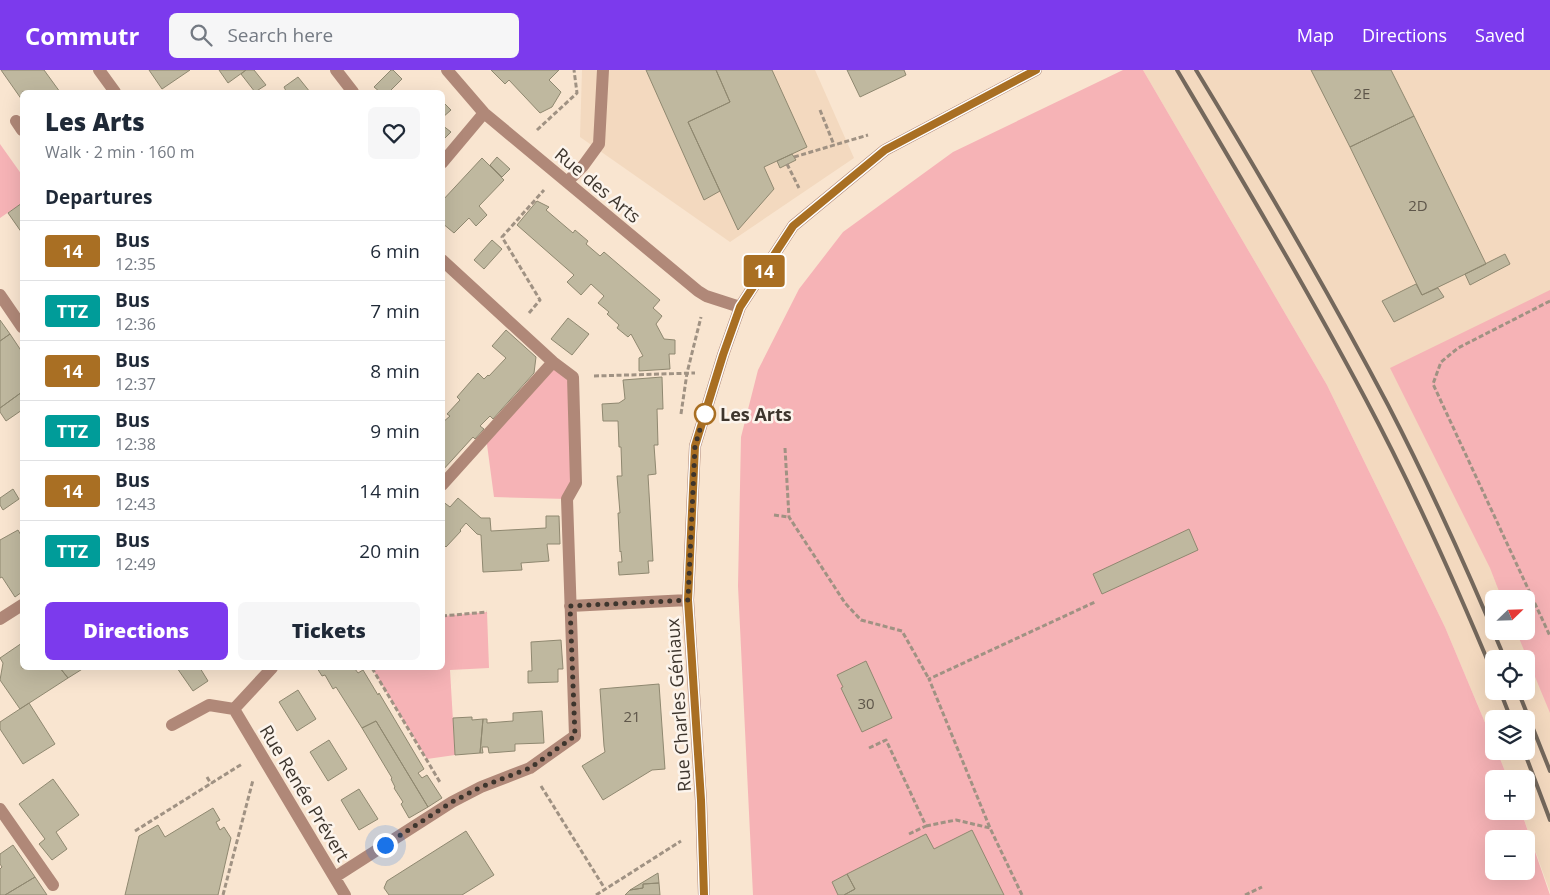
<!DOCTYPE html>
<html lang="en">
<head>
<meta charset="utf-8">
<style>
	body { margin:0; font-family:"Open Sans",sans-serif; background:#f6f6f7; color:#1f2937; height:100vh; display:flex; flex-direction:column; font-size:19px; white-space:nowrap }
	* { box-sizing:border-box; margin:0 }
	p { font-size:16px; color:#747a83 }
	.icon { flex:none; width:28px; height:28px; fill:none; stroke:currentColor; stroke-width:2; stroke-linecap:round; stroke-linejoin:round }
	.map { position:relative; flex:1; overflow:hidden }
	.drawer { position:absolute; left:20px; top:20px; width:425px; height:580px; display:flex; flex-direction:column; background:#fff; border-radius:8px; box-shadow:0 5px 20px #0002 }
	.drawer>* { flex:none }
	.badge { padding:0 10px; border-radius:4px; font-size:18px; line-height:32px }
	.needle { width:32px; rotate:67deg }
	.controls { position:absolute; left:1485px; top:520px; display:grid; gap:10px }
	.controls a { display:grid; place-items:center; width:50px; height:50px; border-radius:8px; background:#fff; box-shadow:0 5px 20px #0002; font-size:25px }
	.you { position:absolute; width:25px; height:25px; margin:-12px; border:4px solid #fff; border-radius:50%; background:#1a73e8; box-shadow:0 0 0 8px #1a73e833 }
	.map>.badge { position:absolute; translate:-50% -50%; box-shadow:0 0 0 2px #fff }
	h2 { padding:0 25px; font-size:19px; line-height:45px }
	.round { display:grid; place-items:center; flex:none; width:52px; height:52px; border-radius:8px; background:#f6f6f7 }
	.head { display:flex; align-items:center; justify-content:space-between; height:85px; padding:0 25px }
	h1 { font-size:24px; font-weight:800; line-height:38px }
	.cta { display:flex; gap:10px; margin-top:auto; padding:10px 25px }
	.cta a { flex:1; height:58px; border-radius:8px; background:#7c3aed; color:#fff; font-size:20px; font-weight:800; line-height:58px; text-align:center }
	.cta a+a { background:#f6f6f7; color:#1f2937 }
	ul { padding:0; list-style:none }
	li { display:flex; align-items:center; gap:15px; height:60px; padding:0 25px; border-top:1px solid #e0e1e3 }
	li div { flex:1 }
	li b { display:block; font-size:19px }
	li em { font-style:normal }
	li .badge { min-width:55px; font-weight:700; text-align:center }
	header { display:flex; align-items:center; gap:30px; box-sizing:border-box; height:70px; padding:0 25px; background:#7c3aed; color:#fff }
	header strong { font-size:24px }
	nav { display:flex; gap:28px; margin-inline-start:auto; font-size:18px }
	.search { width:350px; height:45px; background:#f6f6f7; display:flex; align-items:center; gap:12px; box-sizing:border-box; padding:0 18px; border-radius:8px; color:#747a83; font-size:19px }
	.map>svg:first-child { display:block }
	.built { fill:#f3d9bf; fill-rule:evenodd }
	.green { fill:#f6b3b6; fill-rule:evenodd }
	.building { fill:#bfb89f; stroke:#8f8870 }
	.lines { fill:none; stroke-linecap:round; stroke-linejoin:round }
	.path { stroke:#a09283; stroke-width:3; stroke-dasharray:5 2.5; stroke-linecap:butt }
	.minor { stroke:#b08878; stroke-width:12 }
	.rail { stroke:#74685c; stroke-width:4 }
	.line-casing { stroke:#fff; stroke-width:11 }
	.line { stroke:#a96f23; stroke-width:8 }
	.walk { stroke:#3d352d; stroke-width:5; stroke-dasharray:0 9 }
	.stop-dot { fill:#fff; stroke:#a96f23; stroke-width:2.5 }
	.labels { text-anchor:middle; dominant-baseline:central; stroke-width:5; stroke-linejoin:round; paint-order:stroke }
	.number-label { font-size:15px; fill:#5e564a }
	.street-label { font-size:18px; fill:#3d352d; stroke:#fcf4ec }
	.stop-label { font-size:18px; font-weight:bold; fill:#3d352d; stroke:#fcf4ec; text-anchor:start }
</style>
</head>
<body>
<header>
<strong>Commutr</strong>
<div class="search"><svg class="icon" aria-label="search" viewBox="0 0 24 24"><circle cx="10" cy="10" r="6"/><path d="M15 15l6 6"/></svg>Search here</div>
<nav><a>Map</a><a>Directions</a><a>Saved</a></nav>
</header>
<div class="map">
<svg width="1550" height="825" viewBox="0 0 1550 825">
	<rect width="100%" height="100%" fill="#f9e5d0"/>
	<path class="built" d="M 582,0 L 815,0 L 854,88 L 730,172 L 580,67 Z
		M 1143,0 L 1550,0 L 1550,822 L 1521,741 L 1526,741 L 1526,709 L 1508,709 L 1497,681 L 1526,681 L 1526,649 L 1494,649 L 1494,674 L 1445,557 L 1327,315 ZM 1494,529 L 1526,529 L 1526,561 L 1494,561 ZM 1494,589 L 1526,589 L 1526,621 L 1494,621 Z"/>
	<path class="green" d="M 1123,0 L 1143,0 L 1327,315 L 1445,557 L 1494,674 L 1494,681 L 1497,681 L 1508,709 L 1494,709 L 1494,741 L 1521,741 L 1550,825 L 753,825 L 738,516 L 741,367 L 758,300 L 799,219 L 843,162 L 953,82 ZM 1494,769 L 1526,769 L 1526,801 L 1494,801 Z
		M 0,74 L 22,105 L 22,133 L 0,148 Z
		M 1550,220 L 1550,643 L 1516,561 L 1526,561 L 1526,529 L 1502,529 L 1490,498 L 1390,298 Z
		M 553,292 L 573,307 L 576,389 L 567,429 L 494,427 L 486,367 Z
		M 487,542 L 489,598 L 450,600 L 455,685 L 427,689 L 372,598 L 442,598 L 443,546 Z"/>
	<path class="building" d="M 1,0 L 44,0 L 60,22 L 22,22 L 22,30 Z
		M 149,0 L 190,0 L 162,19 Z
		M 219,0 L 246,0 L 228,13 Z
		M 246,0 L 254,0 L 266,15 L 255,22 L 241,4 Z
		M 391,0 L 393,0 L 402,9 L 389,22 L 380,22 L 374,17 Z
		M 491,0 L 559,0 L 549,10 L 561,22 L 552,37 L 540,43 L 509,10 L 505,14 Z
		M 646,0 L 716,0 L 730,32 L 688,52 L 720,121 L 704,130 Z
		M 716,0 L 772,0 L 807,77 L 764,97 L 774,119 L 738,160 L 688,52 L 730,32 Z
		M 847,0 L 904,0 L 906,5 L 860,27 Z
		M 1311,0 L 1391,0 L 1414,46 L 1350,77 Z
		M 298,7 L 310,22 L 285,22 L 286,21 L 284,17 Z
		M 442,31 L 451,40 L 442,48 Z
		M 1414,46 L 1486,194 L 1422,225 L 1350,77 Z
		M 442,55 L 451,62 L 442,71 Z
		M 792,84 L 796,90 L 780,98 L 777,91 Z
		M 497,87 L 510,99 L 502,107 L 490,95 Z
		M 482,88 L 504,110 L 479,136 L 487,145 L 476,156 L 469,148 L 454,163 L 442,153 L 442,131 Z
		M 537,131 L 549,137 L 546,140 L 573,163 L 575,160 L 588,171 L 586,174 L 600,186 L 604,182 L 660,230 L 653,238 L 662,246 L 656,254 L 664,269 L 675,270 L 675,284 L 669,284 L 670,299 L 639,301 L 639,288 L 643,286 L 631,264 L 628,267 L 617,258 L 619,255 L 607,244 L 609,242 L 598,233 L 604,226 L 591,214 L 581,225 L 567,212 L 574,205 L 517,155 Z
		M 22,133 L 22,163 L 8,143 Z
		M 492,170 L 502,179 L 484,199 L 474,190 Z
		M 1505,184 L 1510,194 L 1470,215 L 1465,204 Z
		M 1416,214 L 1422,225 L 1438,218 L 1444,227 L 1394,252 L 1382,231 Z
		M 568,248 L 589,264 L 572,285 L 551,269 Z
		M 0,250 L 10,264 L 0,271 Z
		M 506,260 L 536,287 L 534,303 L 493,349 L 490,346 L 480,356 L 484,359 L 475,369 L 473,367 L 442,401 L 442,353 L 450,346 L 447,344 L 460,330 L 457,327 L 478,303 L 484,309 L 488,305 L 489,306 L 506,288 L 492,276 Z
		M 10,264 L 22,282 L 22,322 L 0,338 L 0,271 Z
		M 662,307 L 663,339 L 657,339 L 658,375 L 654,375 L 656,404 L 648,405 L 653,491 L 648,491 L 649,503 L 619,505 L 618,492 L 622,492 L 621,481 L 620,482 L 618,443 L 620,443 L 617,406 L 622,406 L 621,377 L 619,377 L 618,351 L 603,351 L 602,334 L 619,333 L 625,329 L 623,310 Z
		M 22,322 L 22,340 L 6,351 L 0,342 L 0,338 Z
		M 13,419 L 19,429 L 3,440 L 0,435 L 0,428 Z
		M 458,428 L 481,448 L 490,448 L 491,461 L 546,458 L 546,446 L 559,446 L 560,474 L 547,474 L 549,491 L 521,493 L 522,500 L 483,502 L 481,465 L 477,464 L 466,453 L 460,460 L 461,461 L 446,477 L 442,473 L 442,431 L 450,437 Z
		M 1189,459 L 1198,480 L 1102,524 L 1093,504 Z
		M 18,460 L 22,467 L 22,522 L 15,527 L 2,507 L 0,508 L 0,470 Z
		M 561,570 L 563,599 L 558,599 L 558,612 L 528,613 L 528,601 L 532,601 L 531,572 Z
		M 22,573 L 22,598 L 60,598 L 68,608 L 20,639 L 0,610 L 3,593 L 0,588 Z
		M 866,591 L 892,648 L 862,662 L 841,618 L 843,617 L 837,605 Z
		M 60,598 L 84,598 L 68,608 Z
		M 177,598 L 200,598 L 208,611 L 193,621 Z
		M 317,598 L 356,598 L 355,599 L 358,603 L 363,600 L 378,625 L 379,623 L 424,699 L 418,703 L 422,708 L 427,705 L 442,728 L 428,737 L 376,651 L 362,658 L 336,617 L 333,619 L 325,605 L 322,606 Z
		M 659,614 L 665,699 L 652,700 L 603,730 L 582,696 L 605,682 L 604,676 L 600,619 Z
		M 298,620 L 316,649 L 297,661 L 279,632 Z
		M 29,633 L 55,674 L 23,694 L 0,659 L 0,652 Z
		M 542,641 L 544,673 L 515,674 L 515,681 L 489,683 L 488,677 L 482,677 L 483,683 L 480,683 L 483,649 L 487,649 L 487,653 L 513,651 L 513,643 Z
		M 472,647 L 472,650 L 483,649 L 480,683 L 455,685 L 453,648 Z
		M 376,651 L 428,737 L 409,748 L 401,734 L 403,732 L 394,718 L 395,717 L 391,709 L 392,708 L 362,658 Z
		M 329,670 L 347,699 L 328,711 L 310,682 Z
		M 53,709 L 79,745 L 56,762 L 67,779 L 52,790 L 39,774 L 45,769 L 19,734 Z
		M 359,719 L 378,749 L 359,760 L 341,730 Z
		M 213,738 L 220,750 L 216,752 L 220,760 L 224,757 L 231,768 L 218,825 L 125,825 L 139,766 L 158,755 L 165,767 Z
		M 972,760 L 1004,825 L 844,825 L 855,819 L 847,804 L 926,764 L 934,779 Z
		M 466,761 L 494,805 L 462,825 L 389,825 L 384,818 L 387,811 Z
		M 13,775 L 35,807 L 5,825 L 0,825 L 0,799 L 2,797 L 0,794 L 0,784 Z
		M 658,803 L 659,813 L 643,814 L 643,818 L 630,820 Z
		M 847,804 L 855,819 L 844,825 L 838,825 L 832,812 Z
		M 35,807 L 47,825 L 5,825 Z
		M 659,813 L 660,825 L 625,825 L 630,820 L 643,818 L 643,814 Z"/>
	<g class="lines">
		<path class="path" d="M 820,40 L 834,75
			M 537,60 L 577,23 L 574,0
			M 794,87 L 868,65
			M 787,94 L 799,118
			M 1550,231 L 1458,278 L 1441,292 L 1433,314 L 1550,566
			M 529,243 L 540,230 L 502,167 L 544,120
			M 594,306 L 695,303
			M 681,344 L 687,303 L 701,247
			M 785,378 L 789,447 L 845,533 L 861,550 L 902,561 L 929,609
			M 774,445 L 789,447
			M 442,546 L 487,542
			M 372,598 L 441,714
			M 869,678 L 886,670 L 926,756 L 909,764
			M 207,707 L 211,714
			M 541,716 L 605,819
			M 926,756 L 956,750 L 990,758
			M 135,761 L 242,694
			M 223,825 L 253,710
			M 596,825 L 681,771
			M 1022,825 L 990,758 L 929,609 L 1095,532
			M 1245,825 L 1262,817"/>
		<path class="minor" d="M 99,0 L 115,22
			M 336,0 L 353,22
			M 447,0 L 484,43 L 698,221 L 706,226 L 740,237
			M 16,51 L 22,60
			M 442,93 L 484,43
			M 567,112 L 583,96 L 599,74 L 603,0
			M 0,225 L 22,257
			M 442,415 L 553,292
			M 570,536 L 688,530
			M 0,549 L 22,535
			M 234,639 L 345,825
			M 234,639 L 272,598
			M 172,655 L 209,635 L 234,639
			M 0,739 L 53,815
			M 335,807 L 452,732 L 481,717 L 530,698 L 575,666 L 567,429 L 576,413 L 573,307 L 553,292 L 442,190
			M 704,825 L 701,731 L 688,530 L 695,376 L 723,285 L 740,237 L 793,156 L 885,80 L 1036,0"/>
		<path class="rail" d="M 1177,0 C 1241,108 1306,217 1365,328 C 1413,418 1455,512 1494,606
			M 1196,0 C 1263,110 1328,221 1388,335 C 1431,418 1469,503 1505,589
			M 1500,621 L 1511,649
			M 1518,621 L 1550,701
			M 1524,681 L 1550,750"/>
	</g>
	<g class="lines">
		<defs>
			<path id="line" d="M 704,825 L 701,730 L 688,530 L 695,376 L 723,285 L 740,237 L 793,156 L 885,80 L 1036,0"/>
		</defs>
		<use href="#line" class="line-casing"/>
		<use href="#line" class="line"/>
		<path class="walk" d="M 385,775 L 452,732 L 481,717 L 530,698 L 575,666 L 570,536 L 688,530 L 695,376 L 706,339 L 705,344"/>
	</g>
	<circle class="stop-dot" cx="705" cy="344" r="10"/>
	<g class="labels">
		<g class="number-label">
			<text x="1362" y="23">2E</text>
			<text x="1418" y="135">2D</text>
			<text x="866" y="633">30</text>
			<text x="632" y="646">21</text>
		</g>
		<g class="street-label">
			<text transform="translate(598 115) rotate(40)">Rue des Arts</text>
			<text transform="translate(678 635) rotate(-94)">Rue Charles Géniaux</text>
			<text transform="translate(305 723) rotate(59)">Rue Renée Prévert</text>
		</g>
		<g class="stop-label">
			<text x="720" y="344">Les Arts</text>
		</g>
	</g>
</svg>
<div class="controls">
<a><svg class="needle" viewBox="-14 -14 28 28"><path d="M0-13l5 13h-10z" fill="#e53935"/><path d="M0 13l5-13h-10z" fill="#747a83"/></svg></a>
<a><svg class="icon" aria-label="locate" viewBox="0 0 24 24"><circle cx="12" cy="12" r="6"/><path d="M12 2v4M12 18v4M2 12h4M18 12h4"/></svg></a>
<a><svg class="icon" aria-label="layers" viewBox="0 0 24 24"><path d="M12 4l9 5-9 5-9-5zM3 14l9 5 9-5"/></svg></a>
<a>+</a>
<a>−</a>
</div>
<div class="you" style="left:385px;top:775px"></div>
<b class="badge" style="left:764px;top:201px;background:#a96f23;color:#fff">14</b>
<section class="drawer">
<div class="head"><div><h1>Les Arts</h1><p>Walk · 2 min · 160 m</p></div><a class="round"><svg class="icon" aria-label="heart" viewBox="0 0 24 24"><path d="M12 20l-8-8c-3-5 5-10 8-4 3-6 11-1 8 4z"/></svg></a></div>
<h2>Departures</h2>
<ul>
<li><span class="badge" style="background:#a96f23;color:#fff">14</span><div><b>Bus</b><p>12:35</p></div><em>6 min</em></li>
<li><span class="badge" style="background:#009c99;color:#fff">TTZ</span><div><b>Bus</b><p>12:36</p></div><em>7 min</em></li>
<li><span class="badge" style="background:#a96f23;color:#fff">14</span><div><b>Bus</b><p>12:37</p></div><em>8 min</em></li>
<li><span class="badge" style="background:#009c99;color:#fff">TTZ</span><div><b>Bus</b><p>12:38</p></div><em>9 min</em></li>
<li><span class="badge" style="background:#a96f23;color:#fff">14</span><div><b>Bus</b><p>12:43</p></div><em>14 min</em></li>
<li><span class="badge" style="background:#009c99;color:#fff">TTZ</span><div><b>Bus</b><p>12:49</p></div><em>20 min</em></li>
</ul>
<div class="cta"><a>Directions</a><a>Tickets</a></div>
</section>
</div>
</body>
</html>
